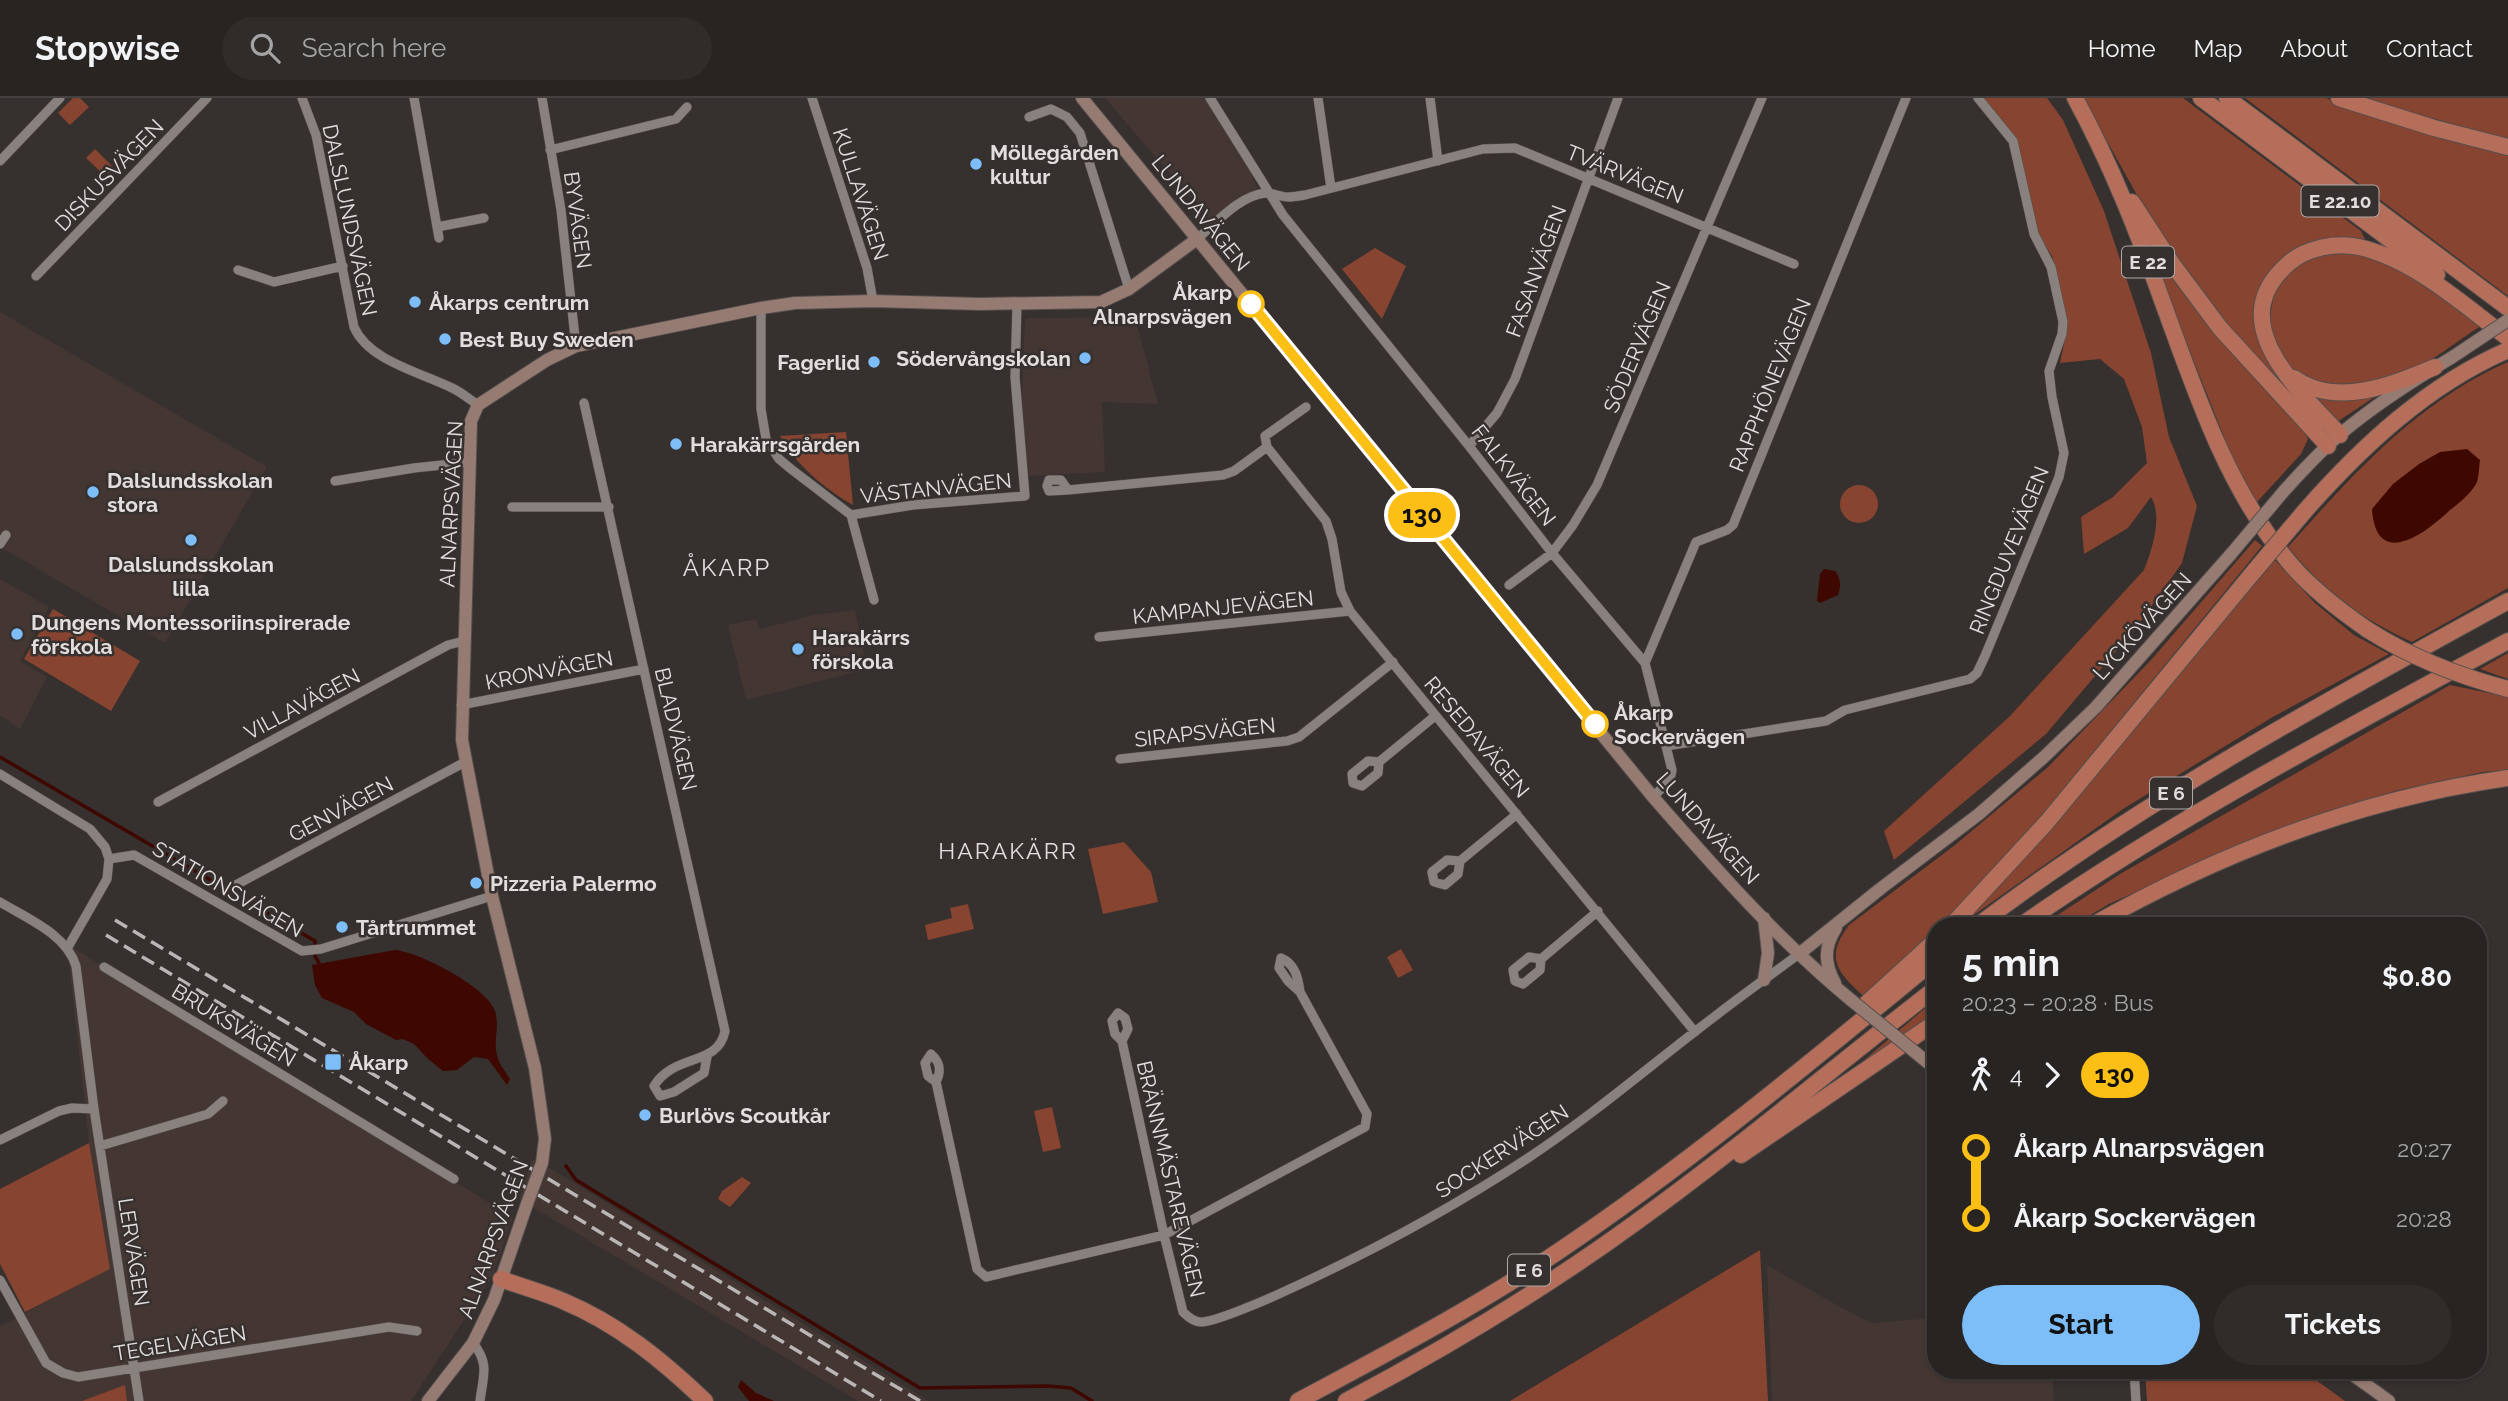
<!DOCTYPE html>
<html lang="en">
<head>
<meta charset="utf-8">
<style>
	body { margin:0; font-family:Raleway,sans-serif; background:#302c2a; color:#f1f3f6; height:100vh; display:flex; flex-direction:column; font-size:26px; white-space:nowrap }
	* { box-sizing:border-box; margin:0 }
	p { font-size:23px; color:#a5a4a5 }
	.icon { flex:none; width:38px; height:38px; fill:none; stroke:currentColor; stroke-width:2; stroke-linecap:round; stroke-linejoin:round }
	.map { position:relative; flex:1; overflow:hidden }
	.details { position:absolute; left:1927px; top:819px; width:560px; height:462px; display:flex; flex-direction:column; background:#282422; border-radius:28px; box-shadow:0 2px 5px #0004,0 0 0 2px #444140 }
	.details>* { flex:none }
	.badge { padding:0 14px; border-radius:23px; font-size:24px; line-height:46px }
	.map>.badge { position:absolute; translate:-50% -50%; box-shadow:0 0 0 4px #fff }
	.legs { display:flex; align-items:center; gap:10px; height:77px; padding:0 35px; font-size:23px }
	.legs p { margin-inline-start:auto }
	.summary { display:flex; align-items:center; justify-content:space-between; height:119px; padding:0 35px }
	h1 { font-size:38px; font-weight:700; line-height:52px }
	.action { display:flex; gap:14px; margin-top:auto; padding:14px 35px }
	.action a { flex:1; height:80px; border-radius:42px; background:#7dbef9; color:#111; font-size:28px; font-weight:700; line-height:80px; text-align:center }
	.action a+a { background:#302c2a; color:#f1f3f6 }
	ul { padding:0 35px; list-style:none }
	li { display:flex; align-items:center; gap:24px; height:70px; font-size:26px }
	li i { display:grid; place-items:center; width:10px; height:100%; margin:0 9px; background:currentColor }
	li i::after { content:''; width:18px; height:18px; margin:-9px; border:5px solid; border-radius:50%; background:#282422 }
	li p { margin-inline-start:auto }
	li:first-child i { background:linear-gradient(#0000 50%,currentColor 0) }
	li:last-child i { background:linear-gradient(currentColor 50%,#0000 0) }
	header { display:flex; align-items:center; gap:42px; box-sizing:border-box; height:98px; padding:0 35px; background:#282422; border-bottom:2px solid #444140 }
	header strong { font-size:33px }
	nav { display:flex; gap:38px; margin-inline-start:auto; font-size:24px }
	.search { width:490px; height:63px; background:#302c2a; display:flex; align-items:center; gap:18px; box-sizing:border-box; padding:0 24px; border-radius:38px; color:#a5a4a5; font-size:26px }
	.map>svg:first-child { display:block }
	.built { fill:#443733 }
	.green { fill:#874430 }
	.water { fill:#3e0800 }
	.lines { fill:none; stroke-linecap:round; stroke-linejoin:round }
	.stream { stroke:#3e0800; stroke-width:3.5 }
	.street-casing { stroke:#544f4e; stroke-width:10 }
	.secondary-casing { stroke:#544f4e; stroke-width:14 }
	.highway-casing { stroke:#544f4e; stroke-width:18 }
	.street { stroke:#88817e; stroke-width:9 }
	.secondary { stroke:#967b73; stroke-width:12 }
	.highway { stroke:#b56e59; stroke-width:16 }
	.rail { stroke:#bab6b5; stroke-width:3.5; stroke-dasharray:14 7; stroke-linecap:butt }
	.secondary-bridge-casing { stroke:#544f4e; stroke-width:14; stroke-linecap:butt }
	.highway-bridge-casing { stroke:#544f4e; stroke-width:18; stroke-linecap:butt }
	.secondary-bridge { stroke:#967b73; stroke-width:12 }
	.highway-bridge { stroke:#b56e59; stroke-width:16 }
	.line-1-casing { stroke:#fff; stroke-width:16 }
	.line-1 { stroke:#fbbf15; stroke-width:10 }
	.poi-dot { fill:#7dbef9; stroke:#36302e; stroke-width:2.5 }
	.stop-1-dot { fill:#fff; stroke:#fbbf15; stroke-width:3.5 }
	.labels { text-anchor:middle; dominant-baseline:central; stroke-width:5; stroke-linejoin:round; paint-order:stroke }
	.shield { fill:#36302e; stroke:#aeaaa8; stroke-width:2 }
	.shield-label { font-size:19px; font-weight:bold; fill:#e2dedd }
	.poi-label { font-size:21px; font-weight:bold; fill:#e2dedd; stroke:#36302e; text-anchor:start }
	.street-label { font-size:21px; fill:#e2dedd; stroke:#36302e }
	.stop-label { font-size:21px; font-weight:bold; fill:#e2dedd; stroke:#36302e; text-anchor:end }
	.neighbourhood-label { font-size:23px; letter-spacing:2px; fill:#e2dedd; stroke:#36302e }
	.quarter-label { font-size:24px; letter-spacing:2px; fill:#e2dedd; stroke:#36302e }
</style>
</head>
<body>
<header>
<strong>Stopwise</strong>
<div class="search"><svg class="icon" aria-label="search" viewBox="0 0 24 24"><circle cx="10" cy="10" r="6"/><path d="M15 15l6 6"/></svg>Search here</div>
<nav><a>Home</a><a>Map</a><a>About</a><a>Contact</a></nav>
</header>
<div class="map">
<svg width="2508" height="1303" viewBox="0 0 2508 1303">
	<rect width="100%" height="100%" fill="#36302e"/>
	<path class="built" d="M 1105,0 L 1209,0 L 1246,60 L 1258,93 L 1214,127 Z
		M 0,214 L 267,369 L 165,545 L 0,449 Z
		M 1135,219 L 1158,306 L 1102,304 L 1105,374 L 1027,378 L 1022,301 L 1025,220 Z
		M 0,481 L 49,509 L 20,563 L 47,579 L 20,631 L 0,617 Z
		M 855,512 L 867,571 L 746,602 L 728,527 L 756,521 L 760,531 L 814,517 Z
		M 67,846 L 513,1119 L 492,1179 L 411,1303 L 127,1303 L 125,1288 L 82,1303 L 0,1303 L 0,1228 L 110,1171 L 89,1045 Z
		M 532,1061 L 542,1065 L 929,1303 L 858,1303 L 519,1101 Z
		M 1767,1167 L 1833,1205 L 1872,1225 L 1935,1220 L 1936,1272 L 2052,1272 L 2054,1303 L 1772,1303 Z"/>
	<path class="green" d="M 73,0 L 80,0 L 89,9 L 70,27 L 58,15 Z
		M 1984,0 L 2047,0 L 2063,22 L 2104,113 L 2151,255 L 2169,339 L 2197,408 L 2182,465 L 2138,527 L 2046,636 L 1894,762 L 1884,733 L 2010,618 L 2144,472 C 2152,452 2163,418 2151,399 L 2128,430 L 2084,456 L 2081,419 L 2113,399 L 2147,365 L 2142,329 L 2124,281 L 2100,261 L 2060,265 L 2066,236 L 2067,220 L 2052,158 L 2038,137 L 2017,42 Z
		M 2083,0 L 2183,0 L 2361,133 L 2365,141 L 2359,143 L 2285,160 L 2257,229 L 2302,302 L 2298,307 L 2214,216 L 2157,133 Z
		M 2245,0 L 2326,0 L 2365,15 L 2508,54 L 2508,198 Z
		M 2359,0 L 2508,0 L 2508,41 Z
		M 95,51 L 115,71 L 106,79 L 86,60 Z
		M 2135,116 L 2301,327 L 2308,341 L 2301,356 L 2257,404 L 2232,359 Z
		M 1375,150 L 1406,168 L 1382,221 L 1342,171 Z
		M 2344,153 C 2399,160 2439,196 2482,227 C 2453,246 2423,271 2390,282 C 2367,289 2321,292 2301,279 C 2262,255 2260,192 2298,165 C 2311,156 2329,155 2344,153 Z
		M 2508,264 L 2508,490 L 2412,544 C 2360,520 2324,493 2288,449 C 2352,377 2418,303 2508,264 Z
		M 2306,293 L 2382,294 L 2337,324 Z
		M 846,334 L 853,407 C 825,391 796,367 780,338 Z
		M1840 406a19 19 0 1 1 38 0a19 19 0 1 1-38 0Z
		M 2255,442 L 2262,448 L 2012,754 L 1953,819 L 1943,828 L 1936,828 L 1935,835 L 1866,900 C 1839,876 1823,861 1849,827 L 1955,747 L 2048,669 L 2151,562 Z
		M 2275,462 L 2315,505 L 2354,537 L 2389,556 L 2271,620 L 2123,711 L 1971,819 L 2033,749 Z
		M 53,511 L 140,563 L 111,613 L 24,561 Z
		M 2508,555 L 2508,581 L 2480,571 Z
		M 2450,587 L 2508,599 L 2508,672 L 2483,674 L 2395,693 L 2272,733 L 2109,806 L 2072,828 L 2041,828 L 2120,776 Z
		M 1124,744 L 1151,774 L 1158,804 L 1103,816 L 1088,751 Z
		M 968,806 L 974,831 L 928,842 L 925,827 L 952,820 L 950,810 Z
		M 1401,851 L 1413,872 L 1398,880 L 1387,859 Z
		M 1935,904 L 1935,916 L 1830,991 L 1923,912 Z
		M 1052,1009 L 1061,1050 L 1043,1054 L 1034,1013 Z
		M 89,1045 L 110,1171 L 25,1214 L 0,1166 L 0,1091 Z
		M 742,1079 L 751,1085 L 730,1109 L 718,1101 L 722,1093 Z
		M 1760,1152 L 1768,1303 L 1510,1303 Z
		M 2145,1272 L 2302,1272 L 2345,1303 L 2147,1303 Z
		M 125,1287 L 127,1303 L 82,1303 Z"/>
	<path class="water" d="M 2467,351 L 2480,362 C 2479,369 2479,378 2477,384 C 2472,395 2459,405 2450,412 C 2425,436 2376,472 2372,411 L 2393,386 L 2419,366 L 2440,354 Z
		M 1824,471 L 1835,473 C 1841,480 1841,488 1838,497 L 1820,505 L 1817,503 L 1820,476 Z
		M 395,852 C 419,854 487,889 495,913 C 500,928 493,943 497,957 C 498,965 506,974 510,981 L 507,987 L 488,961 L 474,959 L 457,972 L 443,973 L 428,961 L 414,946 L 403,941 L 396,942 L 366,926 L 354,914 L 322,900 L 315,887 L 312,867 Z
		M 741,1282 L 756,1295 L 774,1303 L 749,1303 L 738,1289 Z"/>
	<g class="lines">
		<path class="stream" d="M 0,659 L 315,843 L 315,858 L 320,867
			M 566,1068 L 576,1082 L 920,1290 L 1048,1288 L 1071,1290 L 1092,1303"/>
		<defs>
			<path id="street" d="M 302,0 L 316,37 L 354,229 C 368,262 419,274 450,289 C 460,293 469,301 478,307
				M 414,0 L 439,140
				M 542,0 L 561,112 L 576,248
				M 812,0 L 867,170 L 873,203
				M 1210,0 L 1283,117 L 1469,348 L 1552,455 L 1645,565 L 1672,672 L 1670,682 L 1653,699
				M 1318,0 L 1331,90
				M 1430,0 L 1438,63
				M 1029,19 L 1051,11 L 1067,19 L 1080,35 L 1129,191
				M 550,52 L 676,21 L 687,9
				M 0,63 L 60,0
				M 437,129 L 484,120
				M 1197,141 C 1216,125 1240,97 1266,95 C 1273,95 1281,99 1288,99 C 1293,99 1299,98 1305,97 L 1483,51 L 1515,50 L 1794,166
				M 238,172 L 274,184 L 343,168
				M 36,178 L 207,0
				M 761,210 L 761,311 L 766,341 L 779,361 L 791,371 L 851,417 L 874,502
				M 584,305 L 725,933 C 718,969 674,955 654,988 L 660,998 L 674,994 L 704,975 L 707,959
				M 1469,348 L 1497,315 L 1515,281 L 1618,0
				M 1267,349 L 1265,338 L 1306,309
				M 335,383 L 414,370 L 470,364
				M 1068,392 L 1049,393 L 1047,388 L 1049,382 L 1061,382 L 1068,392 L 1223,377 L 1234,373 L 1267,349 L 1326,423 L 1332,441 L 1341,494 L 1350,513 L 1695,934
				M 512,409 L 609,409
				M 851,417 L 913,407 L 1025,398 L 1015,279 L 1017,206
				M 0,446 L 6,437
				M 1509,487 L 1552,455 L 1573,427 L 1597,387 L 1762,0
				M 1099,539 L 1350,513
				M 1645,565 L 1696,444 L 1727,432 L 1733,427 L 1906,0
				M 461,607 L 644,571
				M 1666,648 L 1826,623 L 1845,612 L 1970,581 L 1977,575 L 1985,558 L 2059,379 L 2064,355 L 2052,299 L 2049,273 L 2062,236 L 2063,224 L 2051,169 L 2034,136 L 2013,43 L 1978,0
				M 1120,661 L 1287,643 L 1299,639 L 1393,564
				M 1379,664 L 1378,675 L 1362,688 L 1353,685 L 1352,676 L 1368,663 L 1379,664 L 1435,618
				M 0,676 L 90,731 L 105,749 L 109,761 L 107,781 L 68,849
				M 158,704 L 448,547 L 464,543
				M 109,761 L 134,757 L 302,853 L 321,851 L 492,798
				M 1460,763 L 1458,776 L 1445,787 L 1434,784 L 1432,774 L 1447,762 L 1460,763 L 1517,716
				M 234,788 L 465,664
				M 0,804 C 28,821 66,836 76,868 L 94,1011 L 139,1303
				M 1541,861 L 1540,872 L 1523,886 L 1515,883 L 1513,872 L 1529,859 L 1541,861 L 1598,813
				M 104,869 L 454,1081
				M 1122,943 L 1115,936 L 1112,923 L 1118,915 L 1125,920 L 1128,931 L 1122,943 L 1164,1137 L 1183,1214 C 1188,1219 1194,1224 1201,1224 C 1215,1224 1266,1202 1281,1195 C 1367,1156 1449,1112 1528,1060 C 1593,1017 1652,966 1714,919 C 1742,897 1771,877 1799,856
				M 936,984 L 928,978 L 925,965 L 931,956 C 940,964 942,972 936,984 L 977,1171 L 986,1179 L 1164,1137 L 1365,1029 L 1367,1016 L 1300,894 C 1298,879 1295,866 1281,860 L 1279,870 L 1288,883 L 1300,894
				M 0,1042 L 59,1013 L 72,1010 L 94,1011
				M 100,1048 L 208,1016 L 223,1003
				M 0,1182 L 46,1265 L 63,1275 L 78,1279 L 389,1229 L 417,1233
				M 473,1245 C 490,1266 483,1278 480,1303
				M 2134,1272 L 2136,1303"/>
			<path id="secondary" d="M 1082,0 L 1653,699 C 1715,770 1778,842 1851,902
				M 2284,393 C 2301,374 2319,355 2338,338 C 2373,308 2412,283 2451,260
				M 1799,856 L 1880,791 L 1979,716 L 2044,659 L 2096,609 L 2231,456
				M 1764,882 L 1768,855 L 1764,820
				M 1835,885 C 1824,865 1824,849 1836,830
				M 542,1065 L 545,1041 L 535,970 L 492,798 L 462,642 L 471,323 L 478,307 L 547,262 L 576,248 L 761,210 L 795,205 L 873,203 L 980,206 L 1101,204 L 1129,191 L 1197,141
				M 2346,1272 L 2389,1303
				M 428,1303 L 473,1245 L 494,1202 L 527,1106"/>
			<path id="highway" d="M 2075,0 C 2111,66 2138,135 2163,205 C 2196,295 2226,388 2288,463 C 2310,490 2339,512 2368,532
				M 2201,0 L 2437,177
				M 2227,0 L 2508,210
				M 2339,0 L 2434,30 L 2508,49
				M 2132,104 L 2173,167 L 2220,230 L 2328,348
				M 2294,280 C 2336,310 2392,287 2435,269
				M 2340,337 C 2299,292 2220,224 2289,165 C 2306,150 2336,144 2359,149 C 2415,162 2462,206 2508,240
				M 2304,414 C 2361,349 2427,287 2508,252
				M 1951,828 L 2047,724 L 2251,477
				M 1977,828 C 2143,702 2326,603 2508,503
				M 2020,828 C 2175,720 2343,632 2508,543
				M 2091,828 C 2220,755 2360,701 2508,680
				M 1867,905 L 1936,842
				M 1741,1057 L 1936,924
				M 501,1181 C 522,1189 543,1194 563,1203 C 618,1226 662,1262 705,1303
				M 1298,1303 C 1386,1256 1476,1209 1559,1153 C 1691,1064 1813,962 1936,861
				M 1346,1303 C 1446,1250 1543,1192 1635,1125 C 1738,1051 1835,968 1936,890"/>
		</defs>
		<use href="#street" class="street-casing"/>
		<use href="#secondary" class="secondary-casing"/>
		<use href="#highway" class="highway-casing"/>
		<use href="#street" class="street"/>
		<use href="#secondary" class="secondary"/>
		<use href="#highway" class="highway"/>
		<path class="rail" d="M 115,822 L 920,1303
			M 106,837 L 881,1303"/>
		<defs>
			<path id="secondary-bridge" d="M 2451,260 L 2508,222
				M 2231,456 L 2284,393
				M 1851,902 L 1932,968
				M 527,1106 L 542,1065"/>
			<path id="highway-bridge" d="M 2251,477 L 2304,414
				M 2368,532 C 2412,560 2458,578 2508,591"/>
		</defs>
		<use href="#secondary-bridge" class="secondary-bridge-casing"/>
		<use href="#highway-bridge" class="highway-bridge-casing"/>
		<use href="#secondary-bridge" class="secondary-bridge"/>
		<use href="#highway-bridge" class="highway-bridge"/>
	</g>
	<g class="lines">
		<defs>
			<path id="line-1" d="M 1251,206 L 1595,626"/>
		</defs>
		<use href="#line-1" class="line-1-casing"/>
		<use href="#line-1" class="line-1"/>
	</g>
	<g class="poi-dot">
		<circle cx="976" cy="66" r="7"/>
		<circle cx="415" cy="204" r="7"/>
		<circle cx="445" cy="241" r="7"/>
		<circle cx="1085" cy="260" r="7"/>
		<circle cx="874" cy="264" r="7"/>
		<circle cx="676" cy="346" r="7"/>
		<circle cx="93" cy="394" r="7"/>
		<circle cx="191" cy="442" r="7"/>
		<circle cx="17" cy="536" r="7"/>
		<circle cx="798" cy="551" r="7"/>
		<circle cx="476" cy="785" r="7"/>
		<circle cx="342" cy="829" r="7"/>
		<rect x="324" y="955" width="18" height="18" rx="3.5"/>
		<circle cx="645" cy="1017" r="7"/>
	</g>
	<g class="stop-1-dot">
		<circle cx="1251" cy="206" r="12"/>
		<circle cx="1595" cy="626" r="12"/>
	</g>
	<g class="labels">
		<g class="shield">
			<rect x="2301.5" y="87.5" width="77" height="31" rx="5"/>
			<rect x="2122" y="148.5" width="52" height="31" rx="5"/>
			<rect x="2150" y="679.5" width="42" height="31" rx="5"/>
			<rect x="1508" y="1156.5" width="42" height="31" rx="5"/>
		</g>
		<g class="shield-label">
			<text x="2340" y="103">E 22.10</text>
			<text x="2148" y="164">E 22</text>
			<text x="2171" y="695">E 6</text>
			<text x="1529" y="1172">E 6</text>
		</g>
		<g class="poi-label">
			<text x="990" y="54">Möllegården<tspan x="990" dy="24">kultur</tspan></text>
			<text x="429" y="204">Åkarps centrum</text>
			<text x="459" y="241">Best Buy Sweden</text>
			<text x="1071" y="260" text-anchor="end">Södervångskolan</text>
			<text x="860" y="264" text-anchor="end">Fagerlid</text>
			<text x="690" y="346">Harakärrsgården</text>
			<text x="107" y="382">Dalslundsskolan<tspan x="107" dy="24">stora</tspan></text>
			<text x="191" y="466" text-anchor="middle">Dalslundsskolan<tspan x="191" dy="24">lilla</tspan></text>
			<text x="31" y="524">Dungens Montessoriinspirerade<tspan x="31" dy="24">förskola</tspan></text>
			<text x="812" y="539">Harakärrs<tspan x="812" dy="24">förskola</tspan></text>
			<text x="490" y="785">Pizzeria Palermo</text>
			<text x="356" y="829">Tårtrummet</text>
			<text x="349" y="964">Åkarp</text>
			<text x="659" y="1017">Burlövs Scoutkår</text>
		</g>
		<g class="street-label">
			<text transform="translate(1625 76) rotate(22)">TVÄRVÄGEN</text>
			<text transform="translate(109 77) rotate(-46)">DISKUSVÄGEN</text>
			<text transform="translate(861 96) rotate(72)">KULLAVÄGEN</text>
			<text transform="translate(1201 115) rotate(51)">LUNDAVÄGEN</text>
			<text transform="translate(350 122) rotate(78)">DALSLUNDSVÄGEN</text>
			<text transform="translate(578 122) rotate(82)">BYVÄGEN</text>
			<text transform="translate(1536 173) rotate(-70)">FASANVÄGEN</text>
			<text transform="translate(1637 249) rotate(-67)">SÖDERVÄGEN</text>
			<text transform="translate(1770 287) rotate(-68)">RAPPHÖNEVÄGEN</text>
			<text transform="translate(1514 377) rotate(52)">FALKVÄGEN</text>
			<text transform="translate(936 390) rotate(-6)">VÄSTANVÄGEN</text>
			<text transform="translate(451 406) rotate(-87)">ALNARPSVÄGEN</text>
			<text transform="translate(2009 452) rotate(-68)">RINGDUVEVÄGEN</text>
			<text transform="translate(1223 509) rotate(-6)">KAMPANJEVÄGEN</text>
			<text transform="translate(2142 528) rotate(-48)">LYCKÖVÄGEN</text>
			<text transform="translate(549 572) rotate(-11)">KRONVÄGEN</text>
			<text transform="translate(302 606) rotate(-28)">VILLAVÄGEN</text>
			<text transform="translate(676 631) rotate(77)">BLADVÄGEN</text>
			<text transform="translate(1205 634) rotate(-6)">SIRAPSVÄGEN</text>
			<text transform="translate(1477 639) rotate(50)">RESEDAVÄGEN</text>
			<text transform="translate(341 711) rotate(-28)">GENVÄGEN</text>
			<text transform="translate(1708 730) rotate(48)">LUNDAVÄGEN</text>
			<text transform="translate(228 791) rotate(30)">STATIONSVÄGEN</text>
			<text transform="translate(234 927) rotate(31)">BRUKSVÄGEN</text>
			<text transform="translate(1502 1053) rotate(-33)">SOCKERVÄGEN</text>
			<text transform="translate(1171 1081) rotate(77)">BRÄNNMÄSTAREVÄGEN</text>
			<text transform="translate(493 1141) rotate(-70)">ALNARPSVÄGEN</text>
			<text transform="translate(134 1154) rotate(81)">LERVÄGEN</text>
			<text transform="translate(180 1245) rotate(-9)">TEGELVÄGEN</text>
		</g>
		<g class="stop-label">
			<text x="1232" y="194">Åkarp<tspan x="1232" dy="24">Alnarpsvägen</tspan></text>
			<text x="1614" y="614" text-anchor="start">Åkarp<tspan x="1614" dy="24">Sockervägen</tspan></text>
		</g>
		<g class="neighbourhood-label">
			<text x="1008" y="752">HARAKÄRR</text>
		</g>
		<g class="quarter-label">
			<text x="727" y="469">ÅKARP</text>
		</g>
	</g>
</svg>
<b class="badge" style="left:1422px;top:417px;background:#fbbf15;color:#111">130</b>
<section class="details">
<div class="summary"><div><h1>5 min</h1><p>20:23 – 20:28 · Bus</p></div><b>$0.80</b></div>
<div class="legs"><svg class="icon" aria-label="walk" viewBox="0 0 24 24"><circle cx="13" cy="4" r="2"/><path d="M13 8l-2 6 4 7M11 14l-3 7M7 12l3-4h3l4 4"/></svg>4<svg class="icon" aria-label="forward" viewBox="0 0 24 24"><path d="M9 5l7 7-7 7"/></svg><b class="badge" style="background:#fbbf15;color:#111">130</b></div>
<ul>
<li><i style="color:#fbbf15"></i><b>Åkarp Alnarpsvägen</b><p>20:27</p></li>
<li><i style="color:#fbbf15"></i><b>Åkarp Sockervägen</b><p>20:28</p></li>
</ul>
<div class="action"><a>Start</a><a>Tickets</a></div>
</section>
</div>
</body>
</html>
